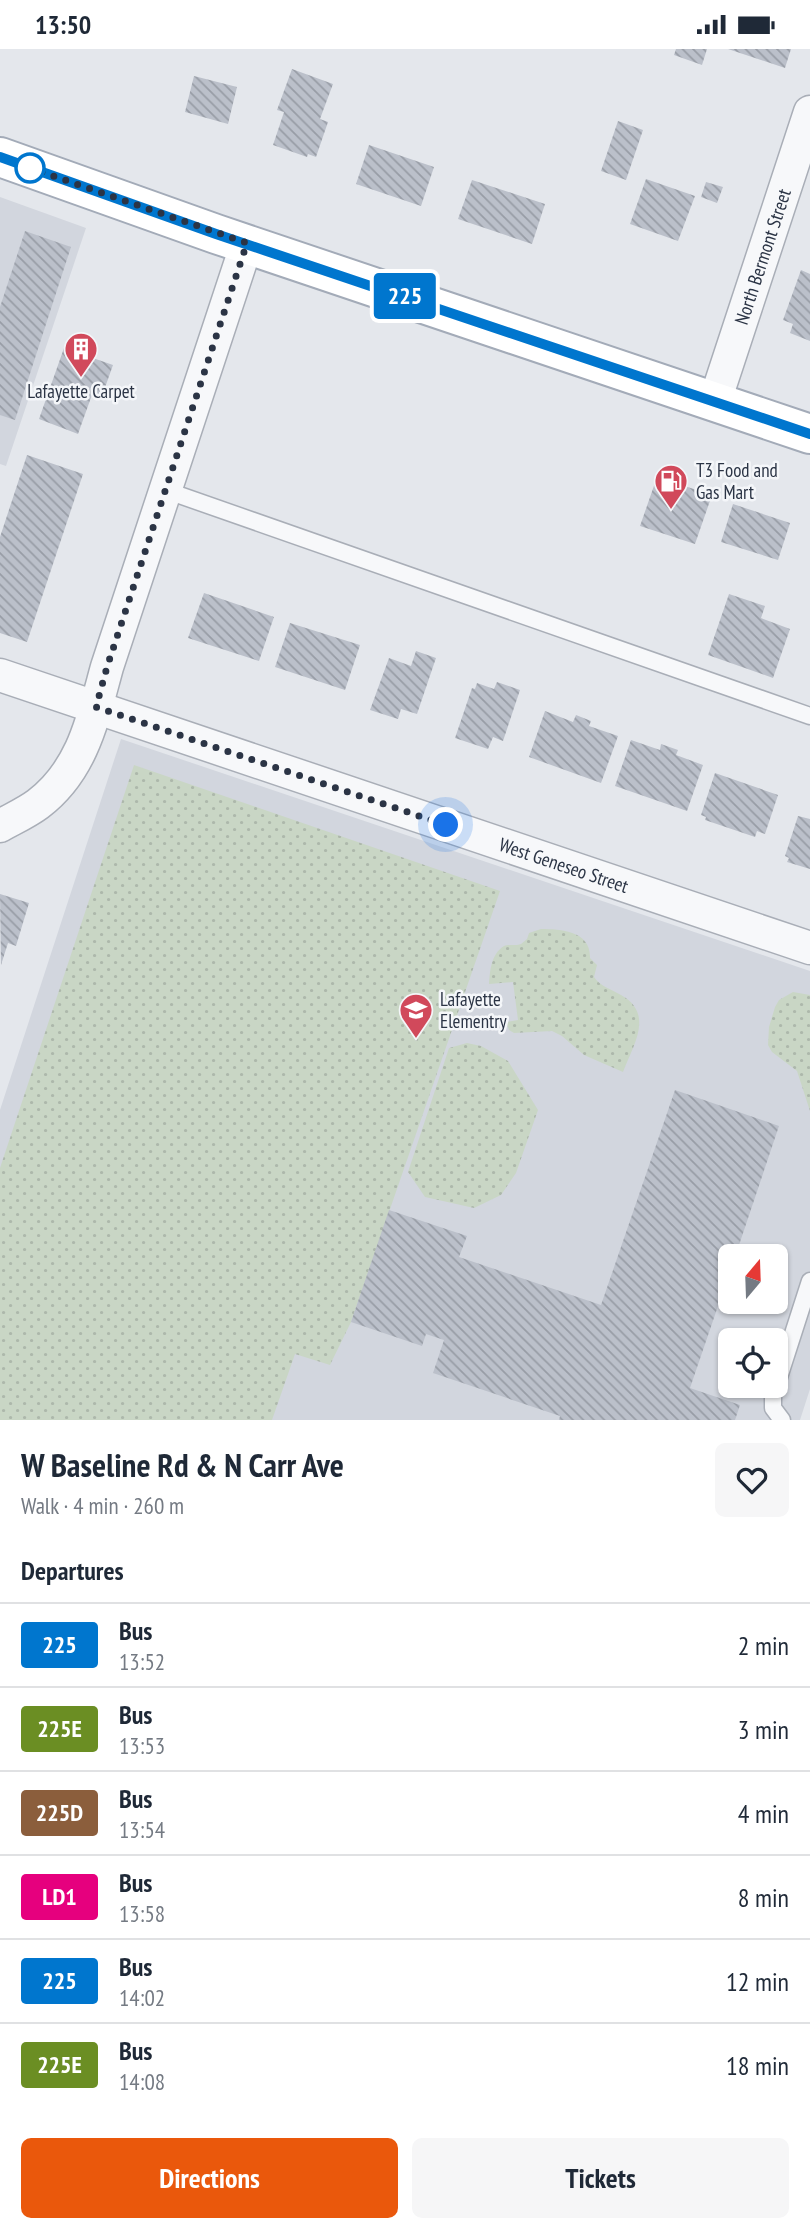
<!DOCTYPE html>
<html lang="en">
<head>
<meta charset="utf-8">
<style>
	body { margin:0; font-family:"PT Sans Narrow",sans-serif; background:#f6f6f7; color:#1f2937; height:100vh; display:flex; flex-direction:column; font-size:26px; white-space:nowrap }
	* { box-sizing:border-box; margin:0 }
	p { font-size:23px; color:#747a83 }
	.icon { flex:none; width:38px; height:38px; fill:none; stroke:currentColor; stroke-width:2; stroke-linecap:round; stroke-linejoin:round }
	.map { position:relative; height:1371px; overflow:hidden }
	.drawer { display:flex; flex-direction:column; background:#fff; flex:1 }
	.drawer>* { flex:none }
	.badge { padding:0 14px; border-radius:5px; font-size:24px; line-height:46px }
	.needle { width:46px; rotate:19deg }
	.fabs { position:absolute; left:718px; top:1195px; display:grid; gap:14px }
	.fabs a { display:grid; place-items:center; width:70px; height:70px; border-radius:10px; background:#fff; box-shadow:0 2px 5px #0004; font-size:35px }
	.you { position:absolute; width:35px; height:35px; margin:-18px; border:5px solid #fff; border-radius:50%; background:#1a73e8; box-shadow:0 0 0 10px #1a73e833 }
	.map>.badge { position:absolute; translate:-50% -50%; box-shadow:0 0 0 4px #fff }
	h2 { padding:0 21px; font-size:26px; line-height:63px }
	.round { display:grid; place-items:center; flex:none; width:74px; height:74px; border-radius:10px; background:#f6f6f7 }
	.overview { display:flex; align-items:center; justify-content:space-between; height:119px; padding:0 21px }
	h1 { font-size:33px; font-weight:800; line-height:52px }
	.cta { display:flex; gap:14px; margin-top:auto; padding:14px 21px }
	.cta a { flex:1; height:80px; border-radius:10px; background:#ea580c; color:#fff; font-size:28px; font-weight:800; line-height:80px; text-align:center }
	.cta a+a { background:#f6f6f7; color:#1f2937 }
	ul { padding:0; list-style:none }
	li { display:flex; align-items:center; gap:21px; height:84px; padding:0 21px; border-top:2px solid #e0e1e3 }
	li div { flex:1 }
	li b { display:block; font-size:26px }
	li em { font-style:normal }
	li .badge { min-width:77px; font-weight:700; text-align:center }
	.status { display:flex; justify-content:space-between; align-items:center; height:49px; padding:0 35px; background:#fff; direction:ltr }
	.status svg { height:19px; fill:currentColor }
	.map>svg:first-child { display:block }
	.built { fill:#d2d6de; fill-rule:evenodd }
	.park { fill:url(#park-dots) }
	.building { fill:url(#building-back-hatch) }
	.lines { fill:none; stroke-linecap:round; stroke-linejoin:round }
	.lane-casing { stroke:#a9aeb7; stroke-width:19 }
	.street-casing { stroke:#a9aeb7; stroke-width:35 }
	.primary-casing { stroke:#a3abb8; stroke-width:42 }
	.lane { stroke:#f7f8fa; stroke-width:16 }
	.street { stroke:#f7f8fa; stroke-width:32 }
	.primary { stroke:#fff; stroke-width:38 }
	.line-casing { stroke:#fff; stroke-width:16 }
	.line { stroke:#0076ce; stroke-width:10 }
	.walk { stroke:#2b3445; stroke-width:7; stroke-dasharray:0 12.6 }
	.stop-dot { fill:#fff; stroke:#0076ce; stroke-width:3.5 }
	.labels { text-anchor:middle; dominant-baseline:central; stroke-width:5; stroke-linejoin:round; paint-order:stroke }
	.street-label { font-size:19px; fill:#2b3445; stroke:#f4f6f9 }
	.poi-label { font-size:19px; fill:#2b3445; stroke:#f4f6f9; text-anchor:start }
</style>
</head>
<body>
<div class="status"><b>13:50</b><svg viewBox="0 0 49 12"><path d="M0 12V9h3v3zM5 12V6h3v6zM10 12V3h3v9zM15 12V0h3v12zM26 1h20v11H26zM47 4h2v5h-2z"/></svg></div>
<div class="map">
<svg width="810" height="1371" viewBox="0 0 810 1371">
	<defs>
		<pattern id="park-dots" width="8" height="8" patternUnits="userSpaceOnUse" patternTransform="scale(1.75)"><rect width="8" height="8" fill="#c9d6c5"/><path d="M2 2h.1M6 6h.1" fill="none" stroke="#adb8ab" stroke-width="1.8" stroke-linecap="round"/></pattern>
		<pattern id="building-back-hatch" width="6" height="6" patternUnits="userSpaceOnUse" patternTransform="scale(1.75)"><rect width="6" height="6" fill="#bbc0ca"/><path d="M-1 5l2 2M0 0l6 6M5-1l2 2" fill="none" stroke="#989da6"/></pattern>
	</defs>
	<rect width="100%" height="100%" fill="#e4e7ec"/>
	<path class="built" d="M 0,148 L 86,179 L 6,417 L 0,415 Z
		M 121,690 L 810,922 L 810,1340 L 800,1371 L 0,1371 L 0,1061 ZM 730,1208 L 775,1208 L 775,1253 L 730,1253 ZM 730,1292 L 775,1292 L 775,1337 L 730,1337 Z"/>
	<path class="park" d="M 134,716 L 500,842 L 351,1273 L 330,1316 L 295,1305 L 272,1371 L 0,1371 L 0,1119 Z
		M 541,880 C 561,880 591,882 590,909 L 597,916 L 594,928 C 601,938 611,940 621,946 C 655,965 633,996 623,1023 L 584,1006 L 562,987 L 552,982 L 514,984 L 509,981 L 506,973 L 518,971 L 513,933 L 489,935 C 490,922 491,905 504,897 C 509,895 516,897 521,895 L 527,890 L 529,884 Z
		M 793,943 L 810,946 L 810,1062 L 797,1022 L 772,1003 L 768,996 L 769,978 L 775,958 L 779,951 Z
		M 467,994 L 481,997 L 508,1012 L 538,1061 L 516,1124 L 501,1146 L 474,1159 L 425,1148 L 408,1123 L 449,999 Z"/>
	<path class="building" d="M 676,0 L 707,0 L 702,16 L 674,6 Z
		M 728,0 L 791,0 L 785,19 Z
		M 292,20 L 333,35 L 320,70 L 328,73 L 316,108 L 308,105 L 307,108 L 273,96 L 284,63 L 277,61 Z
		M 194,27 L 237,38 L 228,75 L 185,63 Z
		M 618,72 L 643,81 L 626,131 L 601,122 Z
		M 369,96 L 434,118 L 421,157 L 356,135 Z
		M 646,130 L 695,147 L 678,192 L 630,175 Z
		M 472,131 L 545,155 L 532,195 L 458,170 Z
		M 706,133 L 723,138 L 717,154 L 701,148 Z
		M 25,182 L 71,198 L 15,371 L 0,366 L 0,258 Z
		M 801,221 L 810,225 L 810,292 L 790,284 L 793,275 L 783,271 Z
		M 64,299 L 113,316 L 102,347 L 93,343 L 78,385 L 39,370 Z
		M 27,406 L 83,425 L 27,593 L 0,584 L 0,488 Z
		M 657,428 L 712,446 L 695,495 L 640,477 Z
		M 733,455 L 790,474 L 778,511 L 721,493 Z
		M 204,544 L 274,568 L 259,612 L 188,589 Z
		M 729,545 L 765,557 L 761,569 L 790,580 L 773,629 L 708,606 Z
		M 290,574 L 360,596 L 345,641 L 275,618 Z
		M 416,602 L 436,609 L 417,665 L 401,660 L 398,670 L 370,661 L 389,609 L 411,617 Z
		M 497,633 L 520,641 L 503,692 L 493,688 L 488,700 L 455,689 L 472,639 L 475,640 L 477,634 L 494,640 Z
		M 545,662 L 573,673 L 576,666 L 591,672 L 589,677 L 618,687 L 601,734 L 529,708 Z
		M 631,691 L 660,701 L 661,695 L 678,701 L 676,706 L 703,716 L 687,762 L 615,737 Z
		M 715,724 L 778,746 L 765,785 L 757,782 L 755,788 L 705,771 L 706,768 L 701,766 Z
		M 798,767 L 810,770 L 810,820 L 787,813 L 789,809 L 785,807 Z
		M 0,845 L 29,854 L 16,897 L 8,894 L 1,916 Z
		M 675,1041 L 779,1077 L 735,1208 L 730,1208 L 730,1222 L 690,1339 L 740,1356 L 735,1371 L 559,1371 L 560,1367 L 433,1324 L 444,1291 L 426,1285 L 422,1297 L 351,1273 L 389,1161 L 467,1187 L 459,1208 L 601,1256 Z"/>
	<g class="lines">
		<defs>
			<path id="lane" d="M 165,441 L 810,667
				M 782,1371 L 773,1359 L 773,1347 L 810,1232"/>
			<g id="street">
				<path id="s1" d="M 715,352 L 810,63"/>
				<path id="s2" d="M 0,626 L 810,899"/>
				<path d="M 0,777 C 12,770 26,764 38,755 C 83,721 93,669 107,618 L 247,194"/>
			</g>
			<path id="primary" d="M 0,108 L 216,185 L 810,385"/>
		</defs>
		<use href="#lane" class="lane-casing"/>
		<use href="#street" class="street-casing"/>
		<use href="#primary" class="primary-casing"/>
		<use href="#lane" class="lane"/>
		<use href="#street" class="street"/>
		<use href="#primary" class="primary"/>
	</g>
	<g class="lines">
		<defs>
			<path id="line" d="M 0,108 L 216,185 L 810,385"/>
		</defs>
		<use href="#line" class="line-casing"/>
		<use href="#line" class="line"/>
		<path class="walk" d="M 30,119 L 247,194 L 107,618 L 96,658 L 446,776"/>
	</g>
	<defs>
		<symbol id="building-pin" viewBox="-11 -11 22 30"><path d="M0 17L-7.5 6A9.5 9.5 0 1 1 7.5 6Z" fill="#d1495b" stroke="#f4f6f9"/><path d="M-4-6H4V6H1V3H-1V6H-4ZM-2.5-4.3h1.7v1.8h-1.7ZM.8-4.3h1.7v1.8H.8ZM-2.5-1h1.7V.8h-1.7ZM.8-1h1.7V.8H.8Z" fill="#fff"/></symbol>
		<symbol id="fuel-pin" viewBox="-11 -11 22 30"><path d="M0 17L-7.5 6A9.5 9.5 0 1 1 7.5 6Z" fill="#d1495b" stroke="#f4f6f9"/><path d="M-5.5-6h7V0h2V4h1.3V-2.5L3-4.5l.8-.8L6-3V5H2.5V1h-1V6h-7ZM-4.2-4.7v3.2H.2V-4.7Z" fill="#fff"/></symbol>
		<symbol id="school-pin" viewBox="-11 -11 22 30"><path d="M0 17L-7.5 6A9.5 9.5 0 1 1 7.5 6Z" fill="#d1495b" stroke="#f4f6f9"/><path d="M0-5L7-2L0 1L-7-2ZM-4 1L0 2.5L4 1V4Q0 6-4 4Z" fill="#fff"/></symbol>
	</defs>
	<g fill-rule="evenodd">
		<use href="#building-pin" x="62" y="281" width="38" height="52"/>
		<use href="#fuel-pin" x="652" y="413" width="38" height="52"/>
		<use href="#school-pin" x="397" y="942" width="38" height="52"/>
	</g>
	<circle class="stop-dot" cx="30" cy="119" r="14"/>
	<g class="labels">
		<g class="street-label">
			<text stroke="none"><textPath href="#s1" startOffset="152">North Bermont Street</textPath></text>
			<text stroke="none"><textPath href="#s2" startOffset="595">West Geneseo Street</textPath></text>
		</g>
		<g class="poi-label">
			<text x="81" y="342" text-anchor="middle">Lafayette Carpet</text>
			<text x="696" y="421">T3 Food and<tspan x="696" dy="22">Gas Mart</tspan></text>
			<text x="440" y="950">Lafayette<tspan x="440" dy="22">Elementry</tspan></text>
		</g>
	</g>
</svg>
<div class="fabs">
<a><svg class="needle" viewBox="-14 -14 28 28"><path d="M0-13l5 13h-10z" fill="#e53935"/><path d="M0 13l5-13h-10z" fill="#747a83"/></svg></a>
<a><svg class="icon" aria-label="locate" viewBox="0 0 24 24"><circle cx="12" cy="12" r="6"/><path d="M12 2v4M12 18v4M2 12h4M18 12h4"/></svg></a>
</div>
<div class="you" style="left:446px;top:776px"></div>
<b class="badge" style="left:405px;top:247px;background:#0076ce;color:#fff">225</b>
</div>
<section class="drawer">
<div class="overview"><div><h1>W Baseline Rd &amp; N Carr Ave</h1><p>Walk · 4 min · 260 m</p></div><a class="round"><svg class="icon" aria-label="heart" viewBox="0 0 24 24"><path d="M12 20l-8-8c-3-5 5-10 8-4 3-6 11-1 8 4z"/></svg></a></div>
<h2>Departures</h2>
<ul>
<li><span class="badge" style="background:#0076ce;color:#fff">225</span><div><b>Bus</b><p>13:52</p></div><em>2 min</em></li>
<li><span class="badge" style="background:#6b8e23;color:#fff">225E</span><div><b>Bus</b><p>13:53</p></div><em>3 min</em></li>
<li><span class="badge" style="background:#8b5e3c;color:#fff">225D</span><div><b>Bus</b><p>13:54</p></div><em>4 min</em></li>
<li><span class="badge" style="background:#e6007e;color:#fff">LD1</span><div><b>Bus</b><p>13:58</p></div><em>8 min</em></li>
<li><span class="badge" style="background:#0076ce;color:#fff">225</span><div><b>Bus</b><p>14:02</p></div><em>12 min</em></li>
<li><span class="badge" style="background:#6b8e23;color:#fff">225E</span><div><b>Bus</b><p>14:08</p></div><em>18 min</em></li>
</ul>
<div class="cta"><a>Directions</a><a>Tickets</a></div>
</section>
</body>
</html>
